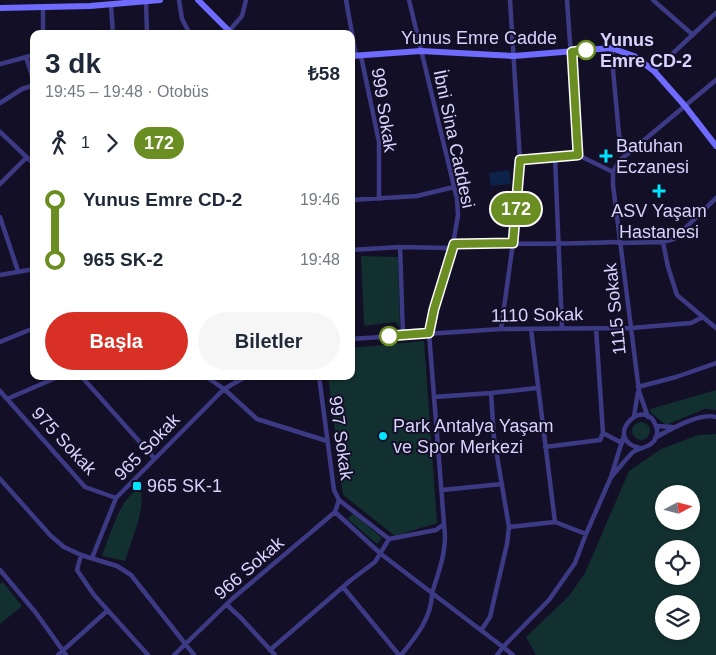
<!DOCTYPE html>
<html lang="tr">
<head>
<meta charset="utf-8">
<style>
	body { margin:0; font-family:Arial,sans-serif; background:#f6f6f7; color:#1f2937; height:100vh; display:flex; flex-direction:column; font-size:19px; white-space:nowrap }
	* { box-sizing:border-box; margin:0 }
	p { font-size:16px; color:#747a83 }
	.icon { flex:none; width:28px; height:28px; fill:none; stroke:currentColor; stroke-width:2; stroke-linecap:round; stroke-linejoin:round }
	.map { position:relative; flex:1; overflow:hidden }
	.drawer { position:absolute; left:30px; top:30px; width:325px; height:350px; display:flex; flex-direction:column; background:#fff; border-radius:10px; box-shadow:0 1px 4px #0004 }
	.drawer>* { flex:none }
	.badge { padding:0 10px; border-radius:16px; font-size:18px; line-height:32px }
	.needle { width:32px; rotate:83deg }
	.fabs { position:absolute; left:655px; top:485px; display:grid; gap:10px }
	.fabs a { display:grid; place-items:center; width:45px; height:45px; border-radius:50%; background:#fff; box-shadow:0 1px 4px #0004; font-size:25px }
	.map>.badge { position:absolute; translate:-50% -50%; box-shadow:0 0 0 2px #fff }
	.legs { display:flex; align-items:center; gap:8px; height:55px; padding:0 15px; font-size:16px }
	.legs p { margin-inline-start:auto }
	.head { display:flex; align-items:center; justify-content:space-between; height:85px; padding:0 15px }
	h1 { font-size:28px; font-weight:700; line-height:38px }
	.cta { display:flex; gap:10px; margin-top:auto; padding:10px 15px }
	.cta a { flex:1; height:58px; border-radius:30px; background:#d93025; color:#fff; font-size:20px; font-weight:700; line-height:58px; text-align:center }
	.cta a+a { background:#f6f6f7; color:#1f2937 }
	ul { padding:0 15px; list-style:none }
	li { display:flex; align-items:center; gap:18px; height:60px; font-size:19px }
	li i { display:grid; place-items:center; width:8px; height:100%; margin:0 6px; background:currentColor }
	li i::after { content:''; width:12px; height:12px; margin:-6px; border:4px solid; border-radius:50%; background:#fff }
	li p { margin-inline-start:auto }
	li:first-child i { background:linear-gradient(#0000 50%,currentColor 0) }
	li:last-child i { background:linear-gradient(currentColor 50%,#0000 0) }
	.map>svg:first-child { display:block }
	.green { fill:#12302f; fill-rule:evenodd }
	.water { fill:#0c2248 }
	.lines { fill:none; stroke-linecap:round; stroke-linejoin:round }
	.street { stroke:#3d3a85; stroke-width:4.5 }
	.secondary { stroke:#6f6bff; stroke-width:6 }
	.line-1-casing { stroke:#fff; stroke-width:11 }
	.line-1 { stroke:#6b8e23; stroke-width:8 }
	.stop-1-dot { fill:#fff; stroke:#6b8e23; stroke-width:2.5 }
	.poi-dot { fill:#00e5ff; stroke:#130f26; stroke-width:2 }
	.labels { text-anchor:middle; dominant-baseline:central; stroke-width:4; stroke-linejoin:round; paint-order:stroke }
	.street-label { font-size:18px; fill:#d9d4ff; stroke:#130f26 }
	.stop-label { font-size:18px; font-weight:bold; fill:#d9d4ff; stroke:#130f26; text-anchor:start }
	.poi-label { font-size:18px; fill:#d9d4ff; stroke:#130f26; text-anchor:start }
</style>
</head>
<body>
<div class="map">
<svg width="716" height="655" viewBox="0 0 716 655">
	<rect width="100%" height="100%" fill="#130f26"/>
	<path class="green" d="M 361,256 L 398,257 L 400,328 L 396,322 L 364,326 Z
		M 424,341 L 437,523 L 395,536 L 343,495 L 328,376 L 351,376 L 351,348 Z
		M 716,390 L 716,410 L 705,409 L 666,425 L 651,413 L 650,409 Z
		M632 431a9 9 0 1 1 18 0a9 9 0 1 1-18 0Z
		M 716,434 L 716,655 L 536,655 L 526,637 L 569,596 L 585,573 L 629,471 L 661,449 L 698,435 ZM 664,494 L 691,494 L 691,521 L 664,521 ZM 664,549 L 691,549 L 691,576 L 664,576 ZM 664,604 L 691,604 L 691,631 L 664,631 Z
		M 138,490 L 141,491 C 145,511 131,541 125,561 L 102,556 C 109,538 120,497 138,490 Z
		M 353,513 L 382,538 L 377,544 L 348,519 Z
		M 3,582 L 22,606 L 0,624 L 0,584 Z"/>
	<path class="water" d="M 509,170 L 511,184 L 491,186 L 489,173 Z"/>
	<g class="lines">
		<path class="street" d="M 179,0 L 182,19 L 190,34
			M 346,0 L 356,56
			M 409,0 L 457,199 L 458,215 L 453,244 L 434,309 L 429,333 L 445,536 C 445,556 438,574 432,593 L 503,647 L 549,600 L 575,563 L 586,534 L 611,477 L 624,435
			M 567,0 L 578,155
			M 653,0 L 693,35
			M 146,1 L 147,34
			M 111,5 L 113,34
			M 43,9 L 43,34
			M 229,31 L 242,16 L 246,0
			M 611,48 L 619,135 L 629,153
			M 361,56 L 379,142 L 379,199
			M 26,57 L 34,82
			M 0,64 L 34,55
			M 654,71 L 716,13
			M 0,103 L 22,89 L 34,85
			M 0,132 L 34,164
			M 555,157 L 562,328
			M 520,160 L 578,155 L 613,172
			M 0,184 L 27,157
			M 716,198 L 674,239 L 663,242 L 668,267 L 677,295 L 716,328
			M 351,200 L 417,196 L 454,187
			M 0,217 L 18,271
			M 400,247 L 403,335
			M 351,250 L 400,247 L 447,248 L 453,244 C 507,243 560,245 613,242 L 621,243 L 663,242
			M 0,275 L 34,269
			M 501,329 L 513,243 L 520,160 L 510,0
			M 531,329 L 555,522
			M 351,339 L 501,329 L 631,328 L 691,323 L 703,317
			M 0,342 L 34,328
			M 81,376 L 154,458
			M 205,376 L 224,389 L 257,419 L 327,441
			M 319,376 L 334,490 L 339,500 L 389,539
			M 638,387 L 676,377 L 716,363
			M 0,391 L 85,487 L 116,498
			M 434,397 L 491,393 L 537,388
			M 7,399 L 60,376
			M 634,416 L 638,392
			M 648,417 L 639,391 L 613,185 L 613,172 L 619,161 L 716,80
			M 656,426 L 672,427
			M 603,433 L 622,443
			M 655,438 C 669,430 700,412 716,417
			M 545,447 L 600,440 L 603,433 L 596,328
			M 612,476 C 619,468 626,459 633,452 C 640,447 649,448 654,441 C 657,437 658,431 656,426 C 644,393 601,440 640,448
			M 0,479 L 51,536 L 64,547 L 81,555 L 117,566 L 131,575 L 194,655
			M 442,490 L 502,484
			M 335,512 L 381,554 L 432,593 C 432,617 416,637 401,655
			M 509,527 L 555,522 L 586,534
			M 81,555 L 77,570 L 94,595 L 148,655
			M 92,558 L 116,498 L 224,389 L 247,376
			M 0,570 L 36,613 L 66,655
			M 343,587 L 399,655
			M 227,605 L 241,618 L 275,655
			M 482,629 L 490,617 L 507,544 L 509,527 L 494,438 L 491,393
			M 270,650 L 351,580 L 375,562 L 389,539 L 436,530 L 444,524
			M 58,655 L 107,611
			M 174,655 L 232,599 L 335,512 L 339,500
			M 497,655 L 503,647 L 513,655"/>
		<path class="secondary" d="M 198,0 L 232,34
			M 0,8 L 90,6 L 160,0
			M 351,56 L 421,51 L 514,56 L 611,48 L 634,56 L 654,71 L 685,106 L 716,146"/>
	</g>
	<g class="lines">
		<defs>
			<path id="line-1" d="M 389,336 L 429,333 L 434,309 L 454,244 L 513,243 L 520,160 L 578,155 L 572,52 L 586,50"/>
		</defs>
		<use href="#line-1" class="line-1-casing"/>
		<use href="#line-1" class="line-1"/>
	</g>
	<g class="stop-1-dot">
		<circle cx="586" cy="50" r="9"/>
		<circle cx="389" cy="336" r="9"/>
	</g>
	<g class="poi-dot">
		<path d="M603.5 148.5h5v5h5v5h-5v5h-5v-5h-5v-5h5z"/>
		<path d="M656.5 183.5h5v5h5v5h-5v5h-5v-5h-5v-5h5z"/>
		<circle cx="383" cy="436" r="5"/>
		<rect x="132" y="481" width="10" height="10" rx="2.5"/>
	</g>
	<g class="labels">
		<g class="street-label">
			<text x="479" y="38">Yunus Emre Cadde</text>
			<text transform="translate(384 110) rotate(81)">999 Sokak</text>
			<text transform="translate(454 139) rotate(78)">İbni Sina Caddesi</text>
			<text transform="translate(615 309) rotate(-96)">1115 Sokak</text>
			<text transform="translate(537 315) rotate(-1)">1110 Sokak</text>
			<text transform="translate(341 438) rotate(82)">997 Sokak</text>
			<text transform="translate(64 441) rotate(47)">975 Sokak</text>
			<text transform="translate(147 447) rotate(-46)">965 Sokak</text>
			<text transform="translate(249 568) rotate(-41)">966 Sokak</text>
		</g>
		<g class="stop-label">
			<text x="600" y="40">Yunus<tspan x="600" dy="21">Emre CD-2</tspan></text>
		</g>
		<g class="poi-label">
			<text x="616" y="146">Batuhan<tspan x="616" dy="21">Eczanesi</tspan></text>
			<text x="659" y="211" text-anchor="middle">ASV Yaşam<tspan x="659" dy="21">Hastanesi</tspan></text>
			<text x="393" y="426">Park Antalya Yaşam<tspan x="393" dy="21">ve Spor Merkezi</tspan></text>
			<text x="147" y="486">965 SK-1</text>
		</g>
	</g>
</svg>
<div class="fabs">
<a><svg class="needle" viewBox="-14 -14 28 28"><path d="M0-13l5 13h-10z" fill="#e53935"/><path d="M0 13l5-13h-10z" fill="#747a83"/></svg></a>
<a><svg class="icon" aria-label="locate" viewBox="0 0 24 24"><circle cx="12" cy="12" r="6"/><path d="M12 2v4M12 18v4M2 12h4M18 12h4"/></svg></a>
<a><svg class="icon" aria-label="layers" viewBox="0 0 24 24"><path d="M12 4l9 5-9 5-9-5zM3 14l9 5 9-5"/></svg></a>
</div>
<b class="badge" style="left:516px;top:209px;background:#6b8e23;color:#fff">172</b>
<section class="drawer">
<div class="head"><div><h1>3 dk</h1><p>19:45 – 19:48 · Otobüs</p></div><b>₺58</b></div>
<div class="legs"><svg class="icon" aria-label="walk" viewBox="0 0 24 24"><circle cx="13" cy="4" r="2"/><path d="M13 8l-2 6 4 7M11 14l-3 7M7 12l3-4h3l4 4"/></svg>1<svg class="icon" aria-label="forward" viewBox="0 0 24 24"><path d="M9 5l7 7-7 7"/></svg><b class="badge" style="background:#6b8e23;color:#fff">172</b></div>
<ul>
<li><i style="color:#6b8e23"></i><b>Yunus Emre CD-2</b><p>19:46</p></li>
<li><i style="color:#6b8e23"></i><b>965 SK-2</b><p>19:48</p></li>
</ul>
<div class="cta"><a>Başla</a><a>Biletler</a></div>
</section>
</div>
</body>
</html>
